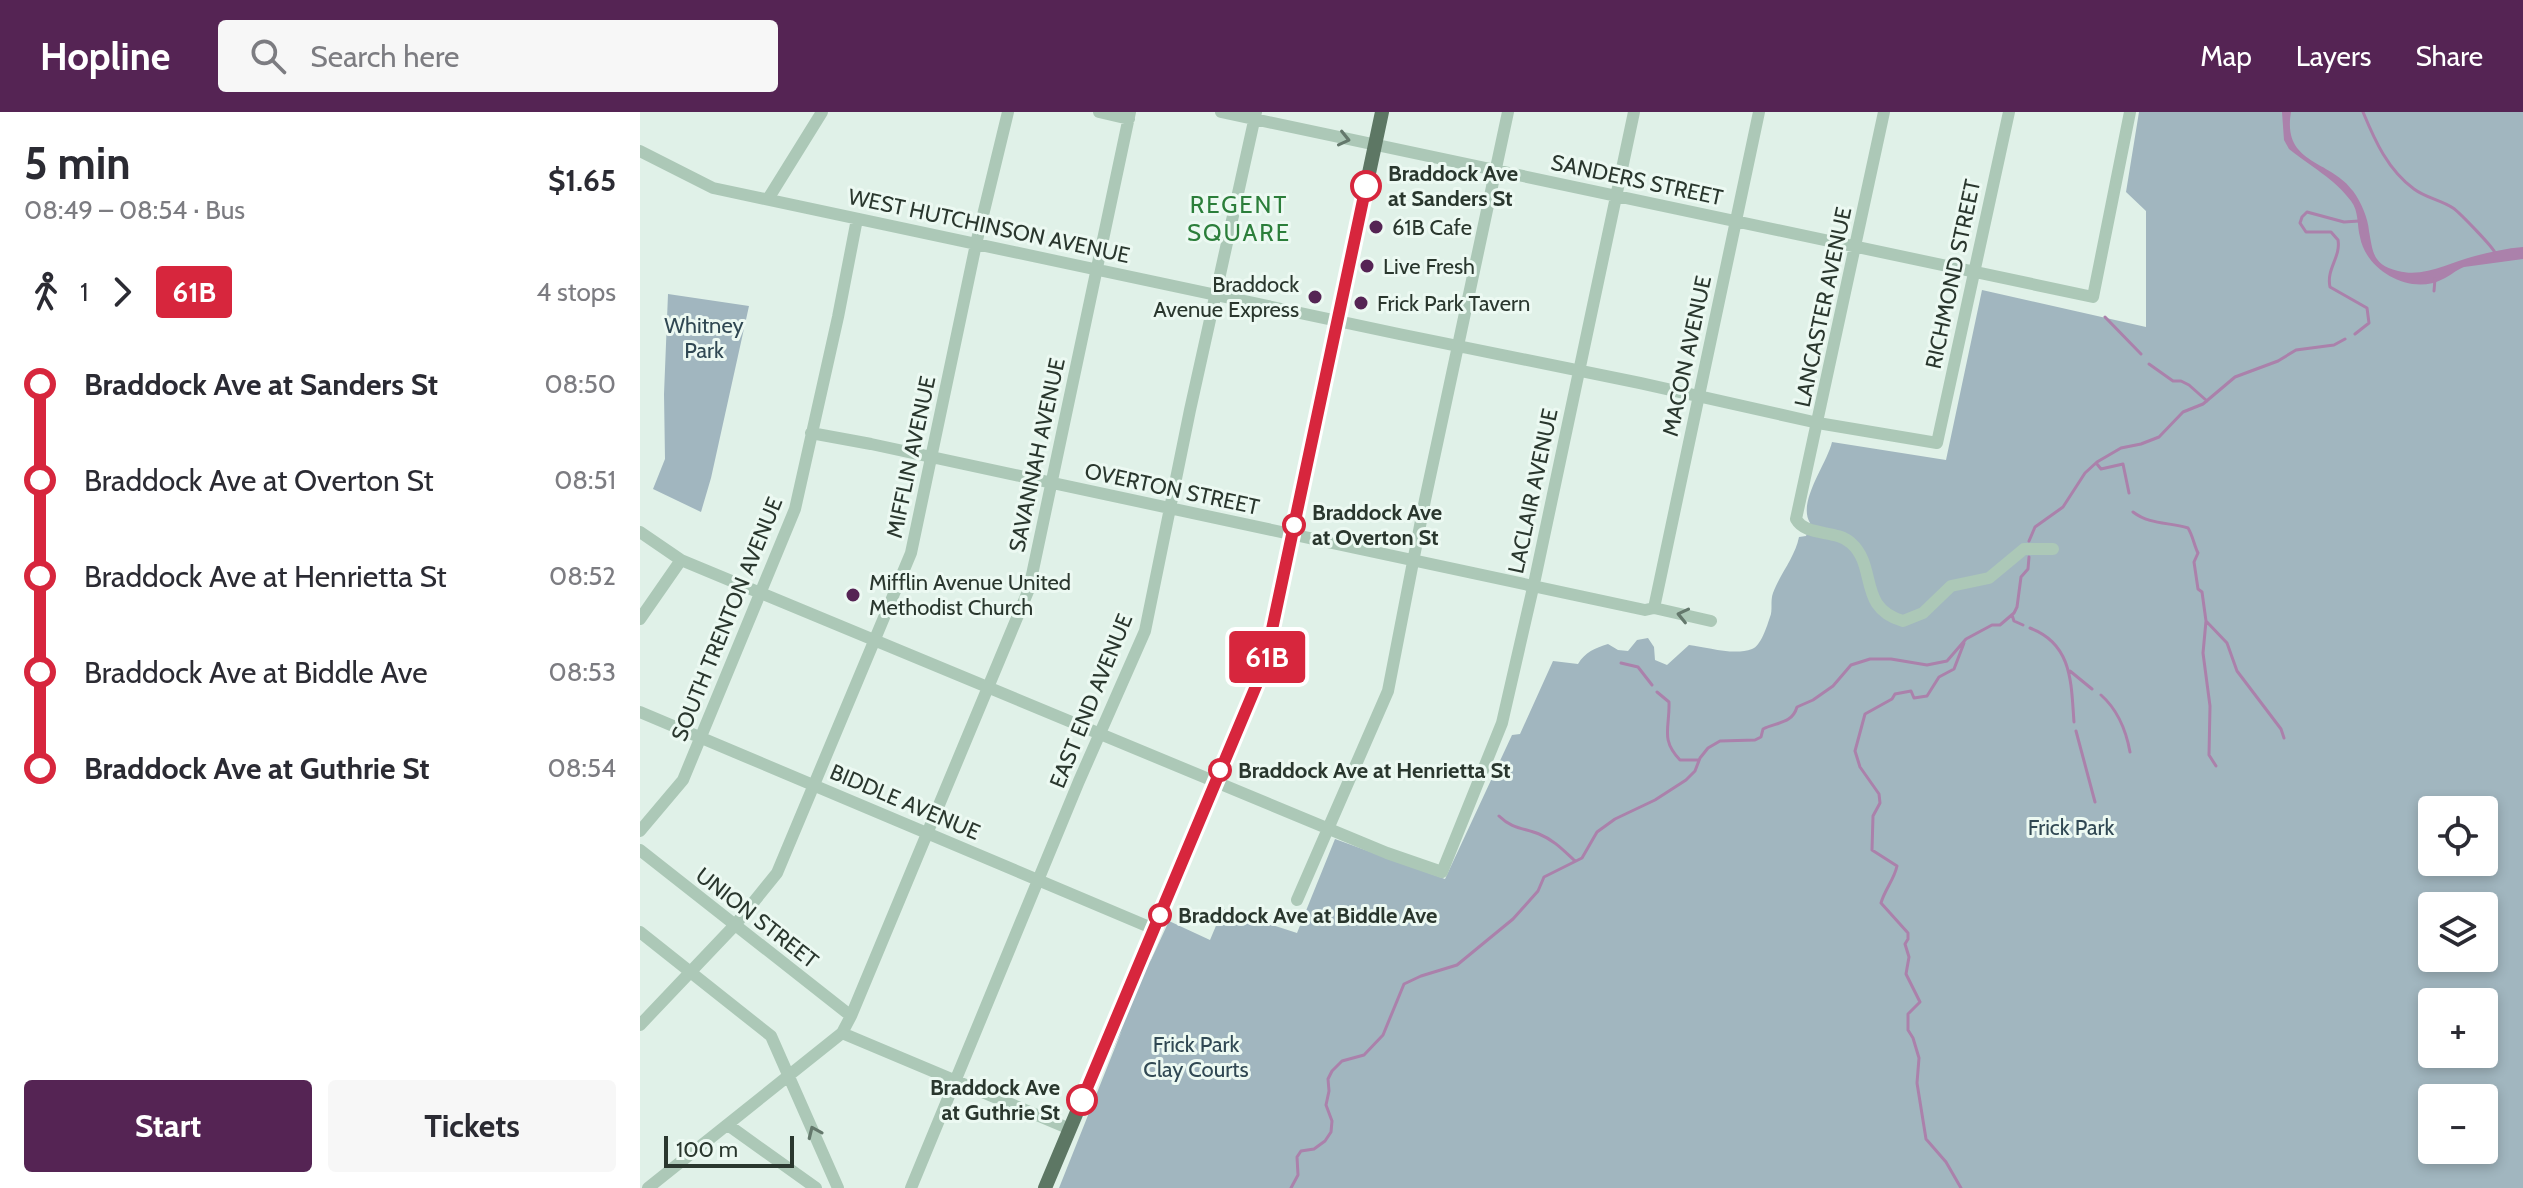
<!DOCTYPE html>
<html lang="en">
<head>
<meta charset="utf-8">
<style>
	body { margin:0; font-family:Cabin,sans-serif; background:#f7f7f7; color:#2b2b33; height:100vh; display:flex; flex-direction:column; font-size:30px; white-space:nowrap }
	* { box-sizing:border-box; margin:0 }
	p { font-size:26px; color:#7c7c81 }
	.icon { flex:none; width:44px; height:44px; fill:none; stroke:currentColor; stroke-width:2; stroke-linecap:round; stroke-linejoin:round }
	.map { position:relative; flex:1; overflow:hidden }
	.sheet { display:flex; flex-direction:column; background:#fff; width:640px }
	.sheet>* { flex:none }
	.badge { padding:0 16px; border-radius:6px; font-size:28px; line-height:52px }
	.fabs { position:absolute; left:1778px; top:684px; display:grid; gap:16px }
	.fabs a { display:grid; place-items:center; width:80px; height:80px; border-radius:8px; background:#fff; box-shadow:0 4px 12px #0003; font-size:40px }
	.scale { position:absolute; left:24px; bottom:20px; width:130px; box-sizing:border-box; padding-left:8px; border:4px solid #2a372e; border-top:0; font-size:22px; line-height:28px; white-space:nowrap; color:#2a372e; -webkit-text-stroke:6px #ecf9f2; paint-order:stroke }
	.map>.badge { position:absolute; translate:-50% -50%; box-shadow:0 0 0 4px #fff }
	.legs { display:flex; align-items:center; gap:12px; height:88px; padding:0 24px; font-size:26px }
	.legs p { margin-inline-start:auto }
	.overview { display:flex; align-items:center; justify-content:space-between; height:136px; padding:0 24px }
	h1 { font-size:44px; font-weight:800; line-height:60px }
	.button { display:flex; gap:16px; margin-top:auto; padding:16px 24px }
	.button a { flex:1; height:92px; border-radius:8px; background:#552454; color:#fff; font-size:32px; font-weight:800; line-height:92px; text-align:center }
	.button a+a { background:#f7f7f7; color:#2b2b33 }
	ul { padding:0 24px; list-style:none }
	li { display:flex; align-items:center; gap:28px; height:96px; font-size:30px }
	li i { display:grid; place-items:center; width:12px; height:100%; margin:0 10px; background:currentColor }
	li i::after { content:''; width:20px; height:20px; margin:-10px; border:6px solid; border-radius:50%; background:#fff }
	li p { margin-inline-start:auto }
	li:first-child i { background:linear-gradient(#0000 50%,currentColor 0) }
	li:last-child i { background:linear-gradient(currentColor 50%,#0000 0) }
	header { display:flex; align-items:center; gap:48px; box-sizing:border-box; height:112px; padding:0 40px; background:#552454; color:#fff }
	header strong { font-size:38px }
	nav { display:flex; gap:44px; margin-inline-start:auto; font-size:28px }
	.search { width:560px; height:72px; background:#f7f7f7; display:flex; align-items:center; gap:20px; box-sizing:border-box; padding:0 28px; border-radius:8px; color:#7c7c81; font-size:30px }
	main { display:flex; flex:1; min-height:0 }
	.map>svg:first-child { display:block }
	.green { fill:#a1b6bf; fill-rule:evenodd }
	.water { fill:#ab81ab }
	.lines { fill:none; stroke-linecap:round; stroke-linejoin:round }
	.stream { stroke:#ab81ab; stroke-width:3 }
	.minor { stroke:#acc8b7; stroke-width:12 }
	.major { stroke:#5d7764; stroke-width:14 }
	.oneway { stroke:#64786c }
	.line-1-casing { stroke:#fff; stroke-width:18 }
	.line-1 { stroke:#d7263d; stroke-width:12 }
	.stop-1-dot { fill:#fff; stroke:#d7263d; stroke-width:4 }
	.poi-dot { fill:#552454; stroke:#ecf9f2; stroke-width:3 }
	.labels { text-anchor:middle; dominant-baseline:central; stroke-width:6; stroke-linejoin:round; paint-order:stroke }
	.stop-label { font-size:22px; font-weight:bold; fill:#2a372e; stroke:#ecf9f2; text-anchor:start }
	.street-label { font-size:22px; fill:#2a372e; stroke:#ecf9f2 }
	.poi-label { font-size:22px; fill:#2a372e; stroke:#ecf9f2; text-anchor:start }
	.park-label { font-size:22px; fill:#304853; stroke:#ecf9f2 }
	.neighbourhood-label { font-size:24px; letter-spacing:2px; fill:#2b7e3a; stroke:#ecf9f2 }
</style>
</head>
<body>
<header>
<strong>Hopline</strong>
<div class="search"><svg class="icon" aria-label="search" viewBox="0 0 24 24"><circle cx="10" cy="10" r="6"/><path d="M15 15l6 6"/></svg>Search here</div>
<nav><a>Map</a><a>Layers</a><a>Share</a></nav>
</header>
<main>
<section class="sheet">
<div class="overview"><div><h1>5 min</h1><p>08:49 – 08:54 · Bus</p></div><b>$1.65</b></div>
<div class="legs"><svg class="icon" aria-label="walk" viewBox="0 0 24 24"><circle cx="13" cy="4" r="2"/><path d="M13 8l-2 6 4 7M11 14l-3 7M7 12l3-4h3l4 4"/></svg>1<svg class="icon" aria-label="forward" viewBox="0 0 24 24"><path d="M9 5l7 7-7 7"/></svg><b class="badge" style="background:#d7263d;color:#fff">61B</b><p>4 stops</p></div>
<ul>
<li><i style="color:#d7263d"></i><b>Braddock Ave at Sanders St</b><p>08:50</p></li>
<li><i style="color:#d7263d"></i><span>Braddock Ave at Overton St</span><p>08:51</p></li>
<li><i style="color:#d7263d"></i><span>Braddock Ave at Henrietta St</span><p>08:52</p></li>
<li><i style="color:#d7263d"></i><span>Braddock Ave at Biddle Ave</span><p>08:53</p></li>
<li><i style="color:#d7263d"></i><b>Braddock Ave at Guthrie St</b><p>08:54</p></li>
</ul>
<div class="button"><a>Start</a><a>Tickets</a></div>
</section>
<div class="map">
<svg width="1883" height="1076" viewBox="0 0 1883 1076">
	<rect width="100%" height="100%" fill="#e0f1e8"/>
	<path class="green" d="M 1499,0 L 1883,0 L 1883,1076 L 419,1076 L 482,918 L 469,946 L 513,839 L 510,850 L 529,809 L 570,828 L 583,797 L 657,821 L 695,727 L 805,767 L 872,623 L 880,622 L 913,549 L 938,552 C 945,540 955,536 968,532 L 978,538 L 988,539 L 997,528 L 1008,526 L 1014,535 L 1015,548 L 1027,553 L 1049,533 C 1067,535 1094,544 1112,537 C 1121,534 1127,514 1130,505 C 1133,498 1130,489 1133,481 C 1140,462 1155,445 1159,425 L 1166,424 L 1170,411 C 1157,390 1187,352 1192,330 L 1306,348 L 1342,178 L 1506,215 L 1506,99 L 1486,80 ZM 1792,698 L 1844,698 L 1844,750 L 1792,750 ZM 1792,794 L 1844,794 L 1844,846 L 1792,846 ZM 1792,890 L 1844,890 L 1844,942 L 1792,942 ZM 1792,986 L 1844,986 L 1844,1038 L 1792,1038 Z
		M 28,182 L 109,194 L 71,366 L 61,400 L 13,377 L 25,347 L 24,282 Z"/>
	<path class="water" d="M 1642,0 L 1651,0 C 1642,53 1690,47 1713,79 C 1721,90 1728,106 1729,119 C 1733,141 1733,153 1758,159 C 1785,166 1810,150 1835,144 C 1851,140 1867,136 1883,135 L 1883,147 L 1824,155 C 1816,158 1810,164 1803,167 C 1771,184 1726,159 1720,125 C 1717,114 1719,99 1711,89 C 1696,68 1669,53 1649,37 L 1644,28 Z"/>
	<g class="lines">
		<path class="stream" d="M 1723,0 C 1735,29 1748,58 1774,77 C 1786,86 1801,88 1813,96 C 1819,100 1854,136 1855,141
			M 1794,179 L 1795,167
			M 1465,205 L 1501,242
			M 1715,222 L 1729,211 L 1727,196 L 1690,175 C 1686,157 1701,145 1698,128 L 1691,120 L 1666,120 L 1660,111 L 1662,105 L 1667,100 L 1704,110 L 1719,109
			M 1509,252 L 1533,269 L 1541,269 L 1549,273 L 1567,289
			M 1457,352 L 1461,357 L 1483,352 L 1489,381
			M 1493,400 C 1510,413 1529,410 1548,416 C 1553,424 1554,433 1558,441 L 1554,450 L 1558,477 L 1562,480 L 1566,509 L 1563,541 L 1570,594 L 1569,643 L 1576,654
			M 1389,429 L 1395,415 L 1423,395 L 1445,361 L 1457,350 L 1481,336 L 1501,332 L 1519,325 L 1543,300 L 1563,292 L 1595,265 L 1638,249 L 1656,238 L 1694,233 L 1705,227
			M 1372,503 L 1374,509 L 1383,513
			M 1566,509 L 1587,531 L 1597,559 L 1641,617 L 1644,626
			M 1390,516 C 1433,532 1431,572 1434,610
			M 981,551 L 998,555 L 1012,573
			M 1430,559 L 1452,577
			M 1017,580 L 1029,590 C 1030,616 1020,627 1040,648 L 1058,648
			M 1461,583 C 1478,598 1486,618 1490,640
			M 1436,619 L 1455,690
			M 859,704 C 872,717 884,716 899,722 C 914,728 924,739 935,749
			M 651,1076 L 658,1063 L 657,1045 L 661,1039 L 674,1037 L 685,1029 L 691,1020 L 692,1009 L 686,993 L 689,979 L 688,967 L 692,959 L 702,949 L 724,943 L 743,923 L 764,872 L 781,864 L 817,853 L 873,807 L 898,779 L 904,765 L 942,746 L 957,720 L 975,707 L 1015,688 L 1046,668 L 1055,659 L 1060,646 L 1068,636 L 1080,629 L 1115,628 L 1121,625 L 1123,617 C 1137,610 1152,612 1157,595 L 1173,588 L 1193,574 L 1211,553 L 1230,547 L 1251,547 L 1287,553 L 1307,549 L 1326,527 L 1352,513 L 1360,513 L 1374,501 L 1377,495 L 1381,465 L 1388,457 L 1389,445
			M 1321,1076 L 1306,1050 L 1286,1027 L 1277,971 L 1279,946 L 1273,926 L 1268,918 L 1268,902 L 1280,890 L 1266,862 L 1269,845 L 1265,832 L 1268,827 L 1268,821 L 1241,791 C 1245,777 1254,768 1257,754 L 1232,738 L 1233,704 L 1240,691 L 1239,682 L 1220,655 L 1215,639 L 1225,602 L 1252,587 L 1255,582 L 1271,579 L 1274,586 L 1287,584 L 1299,565 L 1314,557 L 1324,531"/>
		<path class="minor" d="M 459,0 L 489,7
			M 581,0 L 1453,185 L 1490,0
			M 1244,0 L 1156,407 C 1166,425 1196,417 1211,431 C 1238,455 1217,496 1263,509 L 1283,501 L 1311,474 L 1349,466 L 1384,437 L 1413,437
			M 0,39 L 73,76 L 759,222 L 1000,271 L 1178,311 L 1297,331 L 1369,0
			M 128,87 L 182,0
			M 171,321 L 231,332 L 1005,498 L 1014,496 L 1071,509
			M 0,420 L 41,448 L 747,741 L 802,760 L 862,611 L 895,467 L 994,0
			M 1014,496 L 1119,0
			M 0,507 L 41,448
			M 0,600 L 514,817
			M 0,719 L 43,668 L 155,397 L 198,205 L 217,107
			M 0,738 L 211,904
			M 657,788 L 748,579 L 785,388 L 868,0
			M 0,820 L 131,924 L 198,1076
			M 0,913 L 95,813 L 137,761 L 271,441 L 336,132 L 368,0
			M 202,921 L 430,1017
			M 88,1013 L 176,1076
			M 8,1076 L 202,921 L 211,904 L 389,477 L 490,0
			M 271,1076 L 439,669 L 505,519 L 550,298 L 616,0"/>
		<path class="major" d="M 405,1076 L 624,555 L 742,0"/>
	</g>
	<defs><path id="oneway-chevron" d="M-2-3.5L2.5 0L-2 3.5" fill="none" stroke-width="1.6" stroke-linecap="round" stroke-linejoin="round" transform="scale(2)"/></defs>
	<g class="oneway">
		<use href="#oneway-chevron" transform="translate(704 27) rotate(13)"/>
		<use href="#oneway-chevron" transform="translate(1043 503) rotate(-167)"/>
		<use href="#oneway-chevron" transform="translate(174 1020) rotate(-114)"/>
	</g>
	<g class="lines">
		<defs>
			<path id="line-1" d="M 442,988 L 624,555 L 726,74"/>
		</defs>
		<use href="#line-1" class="line-1-casing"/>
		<use href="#line-1" class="line-1"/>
	</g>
	<g class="stop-1-dot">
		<circle cx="726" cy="74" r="14"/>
		<circle cx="654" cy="413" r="10"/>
		<circle cx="580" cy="658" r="10"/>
		<circle cx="520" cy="803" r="10"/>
		<circle cx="442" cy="988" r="14"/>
	</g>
	<g class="poi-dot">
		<circle cx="736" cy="115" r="8"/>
		<circle cx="727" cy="154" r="8"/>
		<circle cx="675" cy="185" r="8"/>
		<circle cx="721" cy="191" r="8"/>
		<circle cx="213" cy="483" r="8"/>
	</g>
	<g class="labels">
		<g class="stop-label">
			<text x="748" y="61">Braddock Ave<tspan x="748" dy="25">at Sanders St</tspan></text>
			<text x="672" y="400">Braddock Ave<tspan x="672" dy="25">at Overton St</tspan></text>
			<text x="598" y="658">Braddock Ave at Henrietta St</text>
			<text x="538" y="803">Braddock Ave at Biddle Ave</text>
			<text x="420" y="975" text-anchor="end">Braddock Ave<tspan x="420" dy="25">at Guthrie St</tspan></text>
		</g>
		<g class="street-label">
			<text transform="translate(997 68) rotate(12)">SANDERS STREET</text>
			<text transform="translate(349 114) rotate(12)">WEST HUTCHINSON AVENUE</text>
			<text transform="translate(1313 162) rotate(-78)">RICHMOND STREET</text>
			<text transform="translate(1183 195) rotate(-78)">LANCASTER AVENUE</text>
			<text transform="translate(1047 244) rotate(-78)">MACON AVENUE</text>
			<text transform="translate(397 343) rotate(-78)">SAVANNAH AVENUE</text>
			<text transform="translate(271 345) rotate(-78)">MIFFLIN AVENUE</text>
			<text transform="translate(532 377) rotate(12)">OVERTON STREET</text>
			<text transform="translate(893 379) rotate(-78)">LACLAIR AVENUE</text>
			<text transform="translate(87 507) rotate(-68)">SOUTH TRENTON AVENUE</text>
			<text transform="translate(451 589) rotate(-68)">EAST END AVENUE</text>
			<text transform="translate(265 690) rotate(23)">BIDDLE AVENUE</text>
			<text transform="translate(117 806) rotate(38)">UNION STREET</text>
		</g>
		<g class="poi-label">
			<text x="752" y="115">61B Cafe</text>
			<text x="743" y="154">Live Fresh</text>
			<text x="659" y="172" text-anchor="end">Braddock<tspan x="659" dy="25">Avenue Express</tspan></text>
			<text x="737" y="191">Frick Park Tavern</text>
			<text x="229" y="470">Mifflin Avenue United<tspan x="229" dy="25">Methodist Church</tspan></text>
		</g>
		<g class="park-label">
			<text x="64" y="213">Whitney<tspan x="64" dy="25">Park</tspan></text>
			<text x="1431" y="715">Frick Park</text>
			<text x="556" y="932">Frick Park<tspan x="556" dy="25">Clay Courts</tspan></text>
		</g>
		<g class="neighbourhood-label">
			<text x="599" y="92">REGENT<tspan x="599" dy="28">SQUARE</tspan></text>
		</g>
	</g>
</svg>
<div class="fabs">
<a><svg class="icon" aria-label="locate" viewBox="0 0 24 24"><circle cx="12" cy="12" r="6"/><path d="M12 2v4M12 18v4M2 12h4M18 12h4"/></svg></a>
<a><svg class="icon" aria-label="layers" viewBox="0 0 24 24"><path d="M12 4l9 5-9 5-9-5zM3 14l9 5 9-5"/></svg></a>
<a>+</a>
<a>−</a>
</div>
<div class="scale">100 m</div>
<b class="badge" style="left:627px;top:545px;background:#d7263d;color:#fff">61B</b>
</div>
</main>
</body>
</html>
